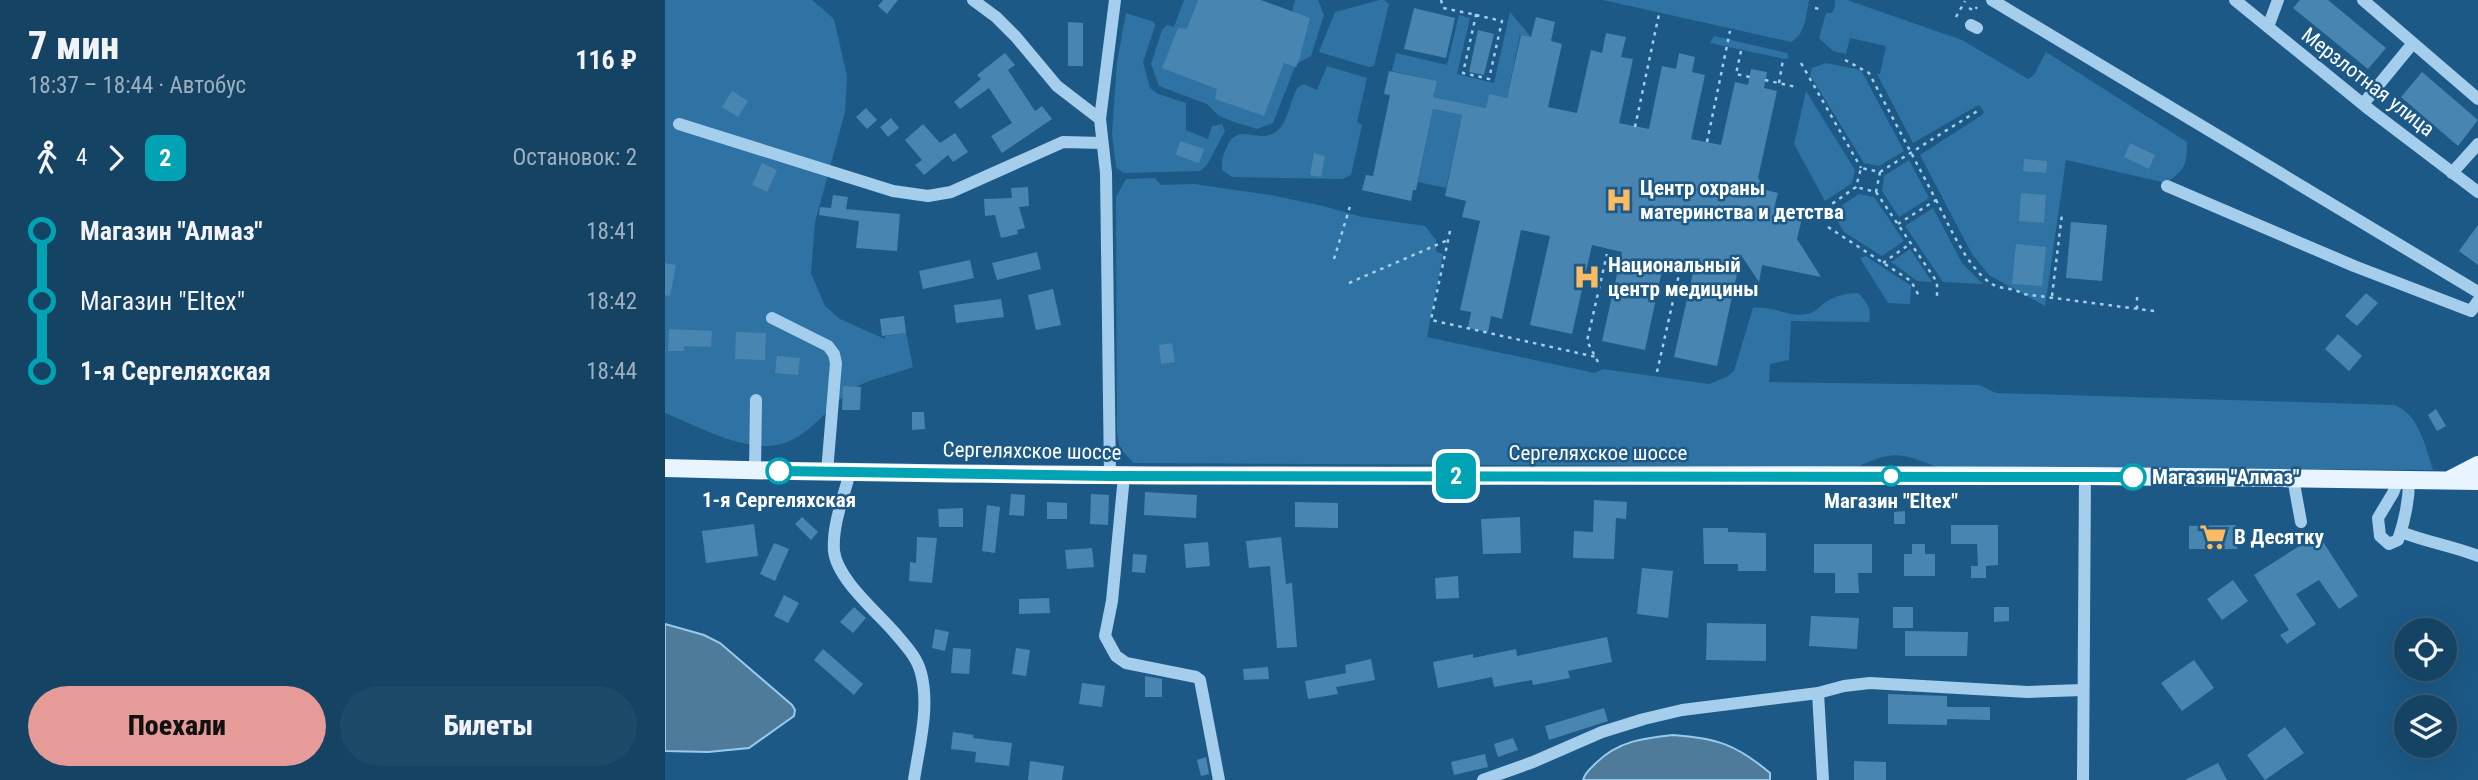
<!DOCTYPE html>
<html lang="ru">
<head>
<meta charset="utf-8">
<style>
	body { margin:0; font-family:"Roboto Condensed",sans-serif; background:#1e4a6a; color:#f1f3f6; height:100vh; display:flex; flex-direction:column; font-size:26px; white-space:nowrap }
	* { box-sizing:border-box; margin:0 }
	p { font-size:23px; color:#9db0bf }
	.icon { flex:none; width:38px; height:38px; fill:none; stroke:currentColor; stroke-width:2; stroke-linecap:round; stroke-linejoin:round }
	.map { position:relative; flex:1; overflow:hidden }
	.panel { display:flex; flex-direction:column; background:#154364; width:665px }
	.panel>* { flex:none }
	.badge { padding:0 14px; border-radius:10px; font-size:24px; line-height:46px }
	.controls { position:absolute; left:1729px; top:618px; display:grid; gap:14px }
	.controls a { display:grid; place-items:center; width:63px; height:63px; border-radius:50%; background:#154364; box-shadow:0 7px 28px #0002,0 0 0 2px #345c78; font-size:35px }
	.map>.badge { position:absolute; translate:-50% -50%; box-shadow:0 0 0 4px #fff }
	.legs { display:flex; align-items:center; gap:10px; height:77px; padding:0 28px; font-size:23px }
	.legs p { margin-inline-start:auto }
	.summary { display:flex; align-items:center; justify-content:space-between; height:119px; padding:0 28px }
	h1 { font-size:38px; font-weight:800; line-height:52px }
	.primary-button { display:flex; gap:14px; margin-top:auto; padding:14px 28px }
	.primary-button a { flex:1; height:80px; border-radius:42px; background:#e69b98; color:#111; font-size:28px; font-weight:800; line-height:80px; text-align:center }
	.primary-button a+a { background:#1e4a6a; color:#f1f3f6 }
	ul { padding:0 28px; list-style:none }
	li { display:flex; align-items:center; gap:24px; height:70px; font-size:26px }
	li i { display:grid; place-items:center; width:10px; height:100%; margin:0 9px; background:currentColor }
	li i::after { content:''; width:18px; height:18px; margin:-9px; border:5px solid; border-radius:50%; background:#154364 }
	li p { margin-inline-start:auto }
	li:first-child i { background:linear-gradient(#0000 50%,currentColor 0) }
	li:last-child i { background:linear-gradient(currentColor 50%,#0000 0) }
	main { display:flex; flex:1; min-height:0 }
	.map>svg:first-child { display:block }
	.green { fill:#2f73a4 }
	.water { fill:#4f7b9b; stroke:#97cbed; stroke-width:2 }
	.building { fill:#4985b1 }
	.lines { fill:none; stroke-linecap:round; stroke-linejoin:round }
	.path { stroke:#a4ceeb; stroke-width:2.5; stroke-dasharray:3.5 5; stroke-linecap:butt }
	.minor { stroke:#a4ceeb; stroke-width:12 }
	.major { stroke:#e8f4ff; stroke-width:18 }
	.line-1-casing { stroke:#fff; stroke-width:16 }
	.line-1 { stroke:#00a3b4; stroke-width:10 }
	.stop-1-dot { fill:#fff; stroke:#00a3b4; stroke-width:3.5 }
	.labels { text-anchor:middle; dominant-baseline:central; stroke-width:5; stroke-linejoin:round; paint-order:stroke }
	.street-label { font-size:21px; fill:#fff; stroke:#1c5986 }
	.poi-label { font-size:21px; font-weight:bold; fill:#fff; stroke:#1c5986; text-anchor:start }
	.stop-label { font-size:21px; font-weight:bold; fill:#fff; stroke:#1c5986 }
</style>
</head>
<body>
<main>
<section class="panel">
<div class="summary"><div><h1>7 мин</h1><p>18:37 – 18:44 · Автобус</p></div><b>116 ₽</b></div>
<div class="legs"><svg class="icon" aria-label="walk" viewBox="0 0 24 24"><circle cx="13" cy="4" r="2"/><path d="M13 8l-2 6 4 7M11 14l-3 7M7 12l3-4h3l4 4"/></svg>4<svg class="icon" aria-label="forward" viewBox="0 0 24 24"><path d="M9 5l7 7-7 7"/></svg><b class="badge" style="background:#00a3b4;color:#fff">2</b><p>Остановок: 2</p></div>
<ul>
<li><i style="color:#00a3b4"></i><b>Магазин &quot;Алмаз&quot;</b><p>18:41</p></li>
<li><i style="color:#00a3b4"></i><span>Магазин &quot;Eltex&quot;</span><p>18:42</p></li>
<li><i style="color:#00a3b4"></i><b>1-я Сергеляхская</b><p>18:44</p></li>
</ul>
<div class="primary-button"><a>Поехали</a><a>Билеты</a></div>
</section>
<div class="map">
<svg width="1813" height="780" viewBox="0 0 1813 780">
	<rect width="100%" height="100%" fill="#1c5986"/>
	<path class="green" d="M 0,0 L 147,0 L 169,19 L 182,76 L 180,112 L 150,222 L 146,273 L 160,306 L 175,319 L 220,339 L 220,336 L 241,333 L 248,367 C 232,373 213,377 197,384 C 164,400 144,445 103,446 C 67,446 32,426 0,413 Z
		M 519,0 L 591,0 L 627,12 L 630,0 L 653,0 L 659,15 L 646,56 L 631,64 L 608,123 L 592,129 L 569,122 L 554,116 L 542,104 L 494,86 L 486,64 L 497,30 L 502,25 L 509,27 Z
		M 715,0 L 719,0 L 724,4 L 709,66 L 704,67 L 654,52 L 670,12 Z
		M 938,0 L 1144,0 C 1141,15 1141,34 1126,42 Z
		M 1170,0 L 1182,0 L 1297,40 L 1363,79 L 1369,75 L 1381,52 L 1522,142 C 1522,165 1520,170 1501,183 L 1401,160 L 1380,306 L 1324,275 L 1307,254 L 1255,155 L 1317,115 L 1319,112 L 1314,105 L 1310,107 L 1248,143 L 1212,74 L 1215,74 L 1221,46 L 1185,38 L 1181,54 L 1168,51 L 1154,38 L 1161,13 L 1167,13 L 1170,6 Z
		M 845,12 L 866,37 L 855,35 L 839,112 L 824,95 L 821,108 L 768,97 L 771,81 L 727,71 L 731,53 L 782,65 L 794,15 L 805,18 L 792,74 L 829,83 Z
		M 461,13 L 489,22 L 490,26 L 478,62 L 485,88 L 493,94 L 521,103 L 521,130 L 543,139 L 547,126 L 557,124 L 560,131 L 542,165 L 535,171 L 458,173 L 451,167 L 447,134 L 452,62 Z
		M 1049,36 L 1122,53 L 1124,58 L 1120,59 L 1045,43 Z
		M 1161,63 L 1196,70 L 1239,151 L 1214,166 L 1199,163 L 1145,75 L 1147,68 Z
		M 662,66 L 702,78 L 692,122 L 697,125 L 686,175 L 677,179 L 567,177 L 557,170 C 557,161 557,157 561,149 C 573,119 592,146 612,131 C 624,121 625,100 633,87 L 639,84 L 652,90 Z
		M 1141,91 L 1190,170 L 1187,183 L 1160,201 L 1129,144 Z
		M 768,109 L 797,115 L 781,188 L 753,182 Z
		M 1244,160 L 1264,198 L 1234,217 L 1217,191 L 1219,176 Z
		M 490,178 L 496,185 L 529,184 L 605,195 L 658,206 L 697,217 L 760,226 L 771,240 L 771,252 L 778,254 L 762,337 L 930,373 L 938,369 L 1044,384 L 1062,377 L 1069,371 L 1088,308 C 1107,305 1124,318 1142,314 C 1150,313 1155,306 1161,302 C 1170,296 1182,293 1193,293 C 1202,302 1207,309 1204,322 L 1126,321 L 1124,360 L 1105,364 L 1104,382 L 1314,385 L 1331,393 L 1729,405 C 1753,412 1761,448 1768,470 L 1272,467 C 1234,453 1230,450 1192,467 L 469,463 L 455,449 L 452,434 L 451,197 L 461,179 Z
		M 1194,194 L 1209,197 L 1239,241 L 1217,256 L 1179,232 L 1167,212 Z
		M 1268,208 L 1297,263 L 1318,284 L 1278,282 L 1240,226 Z
		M 1245,249 L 1267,282 L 1252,281 L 1226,262 Z
		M 1201,256 L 1246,286 L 1245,304 L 1223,303 L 1195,258 Z"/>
	<path class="water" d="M 0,624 L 39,635 L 55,643 L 127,705 L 130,710 L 129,716 L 84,748 L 43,752 L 0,751 Z
		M 1008,735 C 1052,738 1072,745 1105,773 L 1105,780 L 918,780 C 920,772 926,768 931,763 C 953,741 979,738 1008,735 Z"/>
	<path class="building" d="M 218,0 L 233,0 L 222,14 L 213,6 Z
		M 533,0 L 596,0 L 645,18 L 634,60 L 631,67 L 619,63 L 599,116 L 550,99 L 552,89 L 497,68 L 513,28 L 522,29 Z
		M 1635,0 L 1663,0 L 1721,48 L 1703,69 L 1628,8 Z
		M 749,8 L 790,18 L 781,58 L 739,49 Z
		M 871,17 L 890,22 L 886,41 L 897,44 L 883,107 L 912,113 L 926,50 L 937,53 L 941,33 L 961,37 L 956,57 L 968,59 L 954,123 L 984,129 L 997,66 L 1011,69 L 1014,53 L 1030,57 L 1027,72 L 1040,75 L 1026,139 L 1056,145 L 1070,82 L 1083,85 L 1086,69 L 1102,72 L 1099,88 L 1112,91 L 1093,178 L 1101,190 L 1113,193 L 1110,205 L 1115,213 L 1137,218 L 1132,239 L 1156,277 L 1097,265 L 1094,282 L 1076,255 L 1052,366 L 1009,357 L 1029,268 L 999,261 L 980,350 L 937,341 L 957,252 L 927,245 L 907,334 L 865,325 L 885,236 L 856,230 L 837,319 L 826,316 L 823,332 L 803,328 L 806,312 L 795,310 L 815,221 L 797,217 L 801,201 L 780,196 L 797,115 L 768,109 L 751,190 L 748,190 L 746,201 L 697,190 L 701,175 L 708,176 L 725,95 L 719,94 L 724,71 L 772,81 L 768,97 L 821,108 L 824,94 L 842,98 L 856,35 L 866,37 Z
		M 403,22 L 418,23 L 418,66 L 403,66 Z
		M 813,30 L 829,34 L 819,75 L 804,72 Z
		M 340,53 L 350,65 L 343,70 L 370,111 L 377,106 L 387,119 L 337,153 L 326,136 L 347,123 L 324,88 L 295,109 L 289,102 L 316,79 L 312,75 Z
		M 1757,72 L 1813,120 L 1793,146 L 1736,97 Z
		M 67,91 L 83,101 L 73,117 L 57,107 Z
		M 201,108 L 212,120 L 202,129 L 191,117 Z
		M 226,118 L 234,128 L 223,137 L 215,127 Z
		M 258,124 L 275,143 L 290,133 L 303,152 L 288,162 L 283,155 L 259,175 L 250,165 L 257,160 L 240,140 Z
		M 515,141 L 539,149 L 534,163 L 511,155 Z
		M 1465,143 L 1490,155 L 1484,169 L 1459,157 Z
		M 649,153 L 660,156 L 656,177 L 645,175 Z
		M 1359,159 L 1382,161 L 1381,173 L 1358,171 Z
		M 97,163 L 112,170 L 102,192 L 87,185 Z
		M 363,187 L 364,206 L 354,207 L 360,228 L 352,230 L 353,234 L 336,238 L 330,215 L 320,216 L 319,199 L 347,198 L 346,188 Z
		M 1356,193 L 1381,195 L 1379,223 L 1354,221 Z
		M 168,195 L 183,197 L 181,209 L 235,214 L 232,251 L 191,248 L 194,221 L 154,215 L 155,207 L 166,208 Z
		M 1406,222 L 1442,225 L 1437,281 L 1401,278 Z
		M 1813,225 L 1813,265 L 1794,251 Z
		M 1351,244 L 1381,247 L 1377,286 L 1347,284 Z
		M 372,252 L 376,269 L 332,280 L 327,263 Z
		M 305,260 L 309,278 L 258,289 L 254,271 Z
		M 0,263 L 11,265 L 5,296 L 0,295 Z
		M 388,289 L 396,325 L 371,330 L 363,295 Z
		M 1701,293 L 1713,303 L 1692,326 L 1680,316 Z
		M 336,299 L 339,317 L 291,323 L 289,305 Z
		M 239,316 L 241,333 L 217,336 L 215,319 Z
		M 4,329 L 47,331 L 46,347 L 19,346 L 19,351 L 3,351 Z
		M 71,332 L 101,333 L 100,360 L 70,359 Z
		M 1673,334 L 1697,356 L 1684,371 L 1660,349 Z
		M 507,343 L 510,362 L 496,364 L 494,345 Z
		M 112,356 L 135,358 L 133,375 L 110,373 Z
		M 178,386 L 196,387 L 195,410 L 177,410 Z
		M 1771,409 L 1781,426 L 1772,431 L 1763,415 Z
		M 247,412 L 259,412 L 260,429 L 247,430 Z
		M 480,492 L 532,495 L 531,518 L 479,515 Z
		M 346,494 L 360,495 L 359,516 L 344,515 Z
		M 426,494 L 444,495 L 443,525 L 425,524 Z
		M 929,500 L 962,502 L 961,519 L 951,518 L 949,559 L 908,558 L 909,531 L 928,532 Z
		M 382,502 L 402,503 L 402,519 L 382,519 Z
		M 630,502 L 673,503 L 673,528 L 630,527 Z
		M 322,505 L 335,507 L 330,553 L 317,551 Z
		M 298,508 L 298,527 L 274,527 L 273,509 Z
		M 1240,511 L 1240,524 L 1229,524 L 1229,512 Z
		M 137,517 L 153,532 L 146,540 L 130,524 Z
		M 855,517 L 856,553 L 818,554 L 816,519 Z
		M 89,524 L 93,556 L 41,563 L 37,531 Z
		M 1286,525 L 1333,525 L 1333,565 L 1321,566 L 1321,578 L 1306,578 L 1306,566 L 1313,566 L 1312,544 L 1286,544 Z
		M 1571,525 L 1572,549 L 1524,549 L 1524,526 Z
		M 1038,528 L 1063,528 L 1063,532 L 1101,533 L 1101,571 L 1073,571 L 1073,564 L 1039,564 Z
		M 1653,534 L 1693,596 L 1674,609 L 1654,580 L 1631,594 L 1651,624 L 1622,644 L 1615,635 L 1624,630 L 1589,575 Z
		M 252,537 L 272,538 L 267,583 L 244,581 L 245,562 L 251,563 Z
		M 616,537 L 621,584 L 627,583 L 632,647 L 612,648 L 605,566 L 584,568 L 581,541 Z
		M 543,542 L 545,566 L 521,568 L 519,544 Z
		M 109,543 L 124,549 L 110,581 L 95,574 Z
		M 1149,544 L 1207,544 L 1207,573 L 1193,573 L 1194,593 L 1170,593 L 1170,573 L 1149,573 Z
		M 1247,544 L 1260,544 L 1260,554 L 1270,554 L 1270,576 L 1239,576 L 1239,554 L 1247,554 Z
		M 427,548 L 429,567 L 402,569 L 400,550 Z
		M 468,554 L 482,555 L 480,573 L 467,572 Z
		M 977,568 L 1008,571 L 1003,618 L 972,614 Z
		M 793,576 L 794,598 L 771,599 L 770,578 Z
		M 1568,580 L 1583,601 L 1557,620 L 1542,599 Z
		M 119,595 L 134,603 L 123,623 L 109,616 Z
		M 384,598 L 385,613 L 354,614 L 354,599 Z
		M 189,607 L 201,618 L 188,633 L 175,622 Z
		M 1228,607 L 1248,607 L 1248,628 L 1228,628 Z
		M 1329,607 L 1344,607 L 1344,621 L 1329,622 Z
		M 1146,616 L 1194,618 L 1192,649 L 1144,646 Z
		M 1042,623 L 1101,624 L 1101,661 L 1041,660 Z
		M 270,629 L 284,632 L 280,651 L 267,648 Z
		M 1240,631 L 1303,632 L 1302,656 L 1240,656 Z
		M 942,637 L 947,662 L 903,671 L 905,678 L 868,685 L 867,680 L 829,687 L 827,677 L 773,688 L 768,662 L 808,654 L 808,658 L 851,649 L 852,656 Z
		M 288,648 L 306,649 L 304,674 L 286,673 Z
		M 351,648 L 365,650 L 361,676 L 347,674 Z
		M 158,649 L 198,684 L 189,695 L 149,660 Z
		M 706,659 L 710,680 L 671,687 L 673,694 L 643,699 L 640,681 L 681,673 L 680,665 Z
		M 1529,660 L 1549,688 L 1517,711 L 1496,683 Z
		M 603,667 L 604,679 L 579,680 L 578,669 Z
		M 480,676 L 497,679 L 497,697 L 480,697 Z
		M 417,683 L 440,686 L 437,707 L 414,704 Z
		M 1223,694 L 1282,696 L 1282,707 L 1325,707 L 1325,720 L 1282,719 L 1282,725 L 1223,724 Z
		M 939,708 L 943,721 L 884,740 L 880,726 Z
		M 1620,727 L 1639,753 L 1600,780 L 1582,755 Z
		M 288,732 L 309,735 L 308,738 L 347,743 L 344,766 L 310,762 L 311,752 L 286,749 Z
		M 848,738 L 853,750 L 833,757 L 829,744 Z
		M 820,754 L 823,767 L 789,775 L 786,762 Z
		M 541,757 L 544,774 L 536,776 L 532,760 Z
		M 365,761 L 399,766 L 397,780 L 363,780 Z
		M 1189,761 L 1221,762 L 1221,780 L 1189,780 Z
		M 1553,763 L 1562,780 L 1520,780 Z"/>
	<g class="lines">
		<path class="path" d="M 776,0 L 778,8 L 811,15
			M 1150,8 L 1158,10
			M 1304,8 L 1309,11 L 1312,7
			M 811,15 L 837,21 L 824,79 L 798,73 Z
			M 1291,17 L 1300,1
			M 1076,51 L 1071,74 L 1085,77
			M 1180,60 L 1204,73 L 1271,200 L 1233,224
			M 1136,63 L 1196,168
			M 1100,80 L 1131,87
			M 1114,83 L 1118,60
			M 970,127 L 994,14
			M 1042,142 L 1065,31
			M 1215,172 L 1314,110
			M 1211,192 L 1272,282 L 1272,296
			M 1271,200 C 1284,225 1302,268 1327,284 C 1336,290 1348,287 1358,294 L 1489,311
			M 1137,218 L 1154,213 L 1191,187 L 1196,168 L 1215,172 L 1211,192 L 1191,187
			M 1163,227 L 1246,281 L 1254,296
			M 785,231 L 766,320 L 931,357
			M 669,259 L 686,203
			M 1218,263 L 1246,243
			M 684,283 L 783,240
			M 1387,296 L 1397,214
			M 1472,309 L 1472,297
			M 933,362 L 922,341 L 942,254
			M 992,372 L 1015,270"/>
		<path class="minor" d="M 308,0 L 331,17 L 351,37 L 392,86 L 435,119
			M 1327,0 L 1813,292
			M 1570,0 L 1705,110 L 1813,192
			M 1698,0 L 1748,43 L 1698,104
			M 1306,25 L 1312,28
			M 1603,27 L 1613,0
			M 1748,43 L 1813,99
			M 14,124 L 228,191 L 263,196 L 286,192 L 398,142 L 437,143
			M 1787,173 L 1813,144
			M 1502,186 L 1689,266 L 1806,311 L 1813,301
			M 107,318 L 163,346 L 169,354 L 171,363 L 162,472
			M 90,471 L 91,400
			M 185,472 C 179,496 167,525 169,551 C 172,579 212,612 230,633 C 240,645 252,657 256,673 C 265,707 254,746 249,780
			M 445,476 L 441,173 L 435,119 L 450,0
			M 459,476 L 447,601 L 440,636 L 451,656 L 461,663 L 531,677 L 535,680 L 554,780
			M 1628,478 L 1636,522
			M 1733,480 L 1728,493 L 1713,518 L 1715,536 L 1724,544 L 1733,540 C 1740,520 1744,501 1744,480
			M 1736,532 C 1761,542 1788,546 1813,556
			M 1153,693 L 1158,780
			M 818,780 L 868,762 L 937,732 L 979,719 L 1017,710 L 1153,693 L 1179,686 L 1205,683 L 1363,692 L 1418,690
			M 1418,780 L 1420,476"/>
		<path class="major" d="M 0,468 C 474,481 947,473 1421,476 C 1552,477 1682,479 1813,481
			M 1786,479 L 1813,465"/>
	</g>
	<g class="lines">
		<defs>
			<path id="line-1" d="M 114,471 L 445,476 L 1468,477"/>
		</defs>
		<use href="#line-1" class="line-1-casing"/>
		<use href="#line-1" class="line-1"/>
	</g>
	<defs>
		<symbol id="hospital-bare" viewBox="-9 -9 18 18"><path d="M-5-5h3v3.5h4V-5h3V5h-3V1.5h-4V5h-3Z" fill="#fcba61" stroke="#1c5986" stroke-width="2.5" paint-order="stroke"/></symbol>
		<symbol id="supermarket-bare" viewBox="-9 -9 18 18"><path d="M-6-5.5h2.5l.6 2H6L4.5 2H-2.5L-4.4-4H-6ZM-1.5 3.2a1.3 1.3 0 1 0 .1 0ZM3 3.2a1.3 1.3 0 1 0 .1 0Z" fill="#fcba61" stroke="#1c5986" stroke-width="2.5" paint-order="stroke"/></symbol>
	</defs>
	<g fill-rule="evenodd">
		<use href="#hospital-bare" x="935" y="181" width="38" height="38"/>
		<use href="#hospital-bare" x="903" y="258" width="38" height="38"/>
		<use href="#supermarket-bare" x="1529" y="518" width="38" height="38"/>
	</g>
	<g class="stop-1-dot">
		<circle cx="114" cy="471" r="12"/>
		<circle cx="1226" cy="476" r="9"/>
		<circle cx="1468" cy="477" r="12"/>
	</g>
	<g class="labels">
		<g class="street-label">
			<text transform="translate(1703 82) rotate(38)">Мерзлотная улица</text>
			<text transform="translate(367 451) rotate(1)">Сергеляхское шоссе</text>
			<text x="933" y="453">Сергеляхское шоссе</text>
		</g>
		<g class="poi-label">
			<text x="975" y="188">Центр охраны<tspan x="975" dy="24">материнства и детства</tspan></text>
			<text x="943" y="265">Национальный<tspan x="943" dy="24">центр медицины</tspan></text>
			<text x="1569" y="537">В Десятку</text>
		</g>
		<g class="stop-label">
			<text x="1487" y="477" text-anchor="start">Магазин "Алмаз"</text>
			<text x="114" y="500">1-я Сергеляхская</text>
			<text x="1226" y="501">Магазин "Eltex"</text>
		</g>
	</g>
</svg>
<div class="controls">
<a><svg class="icon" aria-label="locate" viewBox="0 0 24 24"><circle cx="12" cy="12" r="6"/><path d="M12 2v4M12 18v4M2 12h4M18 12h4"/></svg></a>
<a><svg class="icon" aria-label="layers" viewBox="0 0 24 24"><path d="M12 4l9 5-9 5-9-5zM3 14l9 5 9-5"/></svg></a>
</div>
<b class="badge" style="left:791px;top:476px;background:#00a3b4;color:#fff">2</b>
</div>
</main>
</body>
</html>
